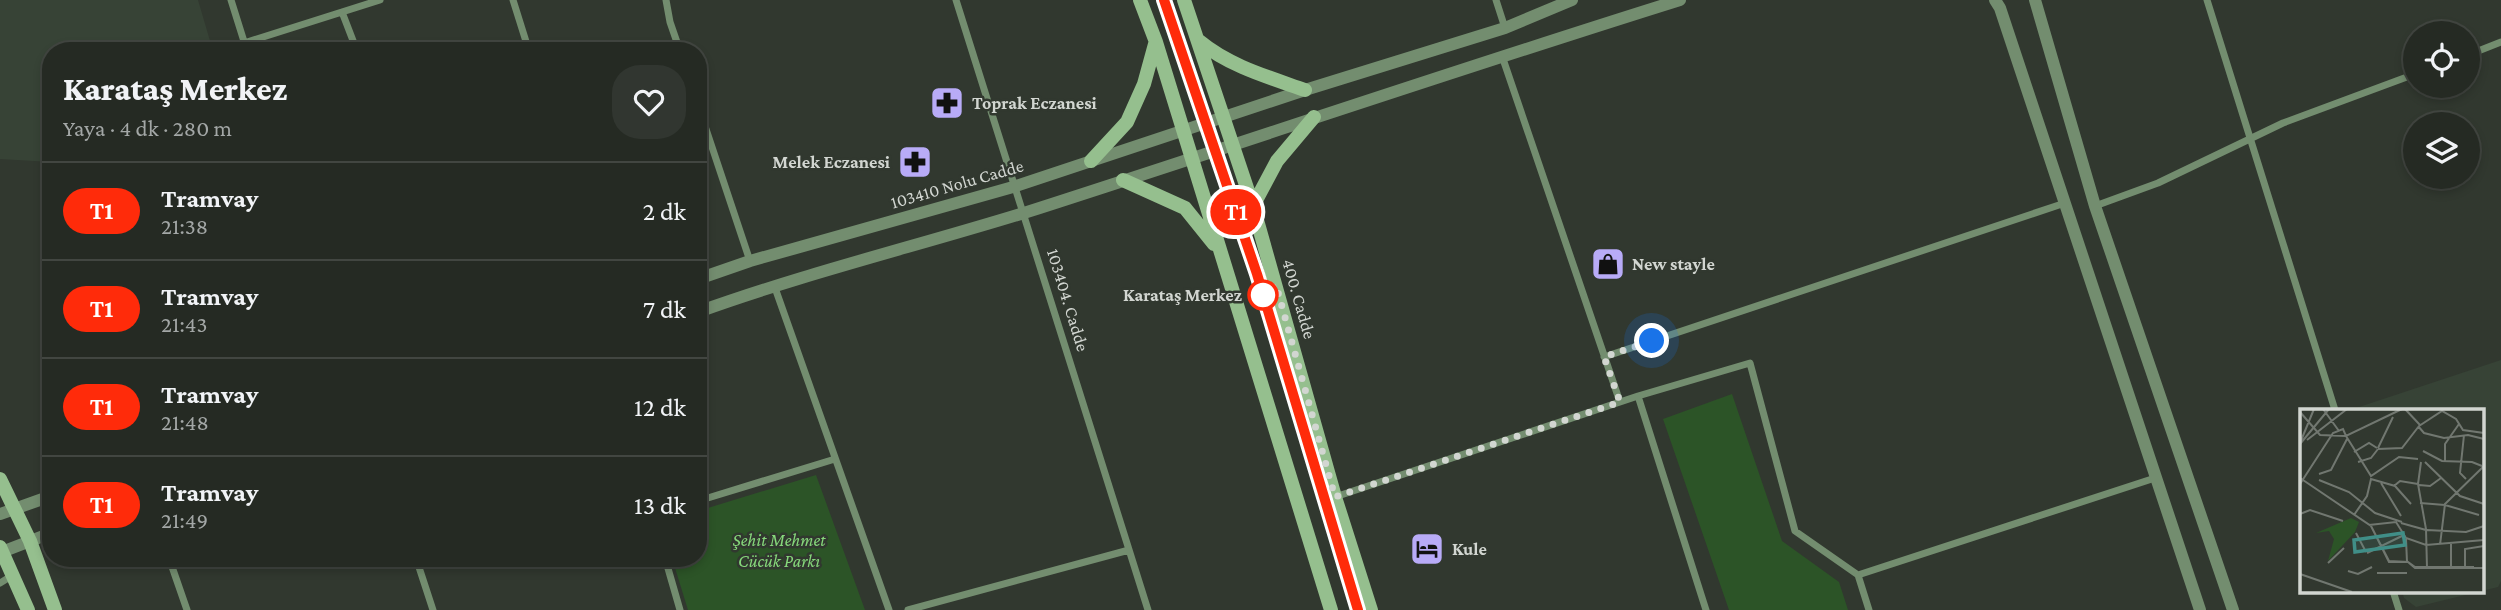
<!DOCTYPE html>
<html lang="tr">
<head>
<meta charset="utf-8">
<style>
	body { margin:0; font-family:"Crimson Pro",serif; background:#313630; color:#f1f3f6; height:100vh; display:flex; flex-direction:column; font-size:26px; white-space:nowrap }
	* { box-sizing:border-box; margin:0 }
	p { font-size:23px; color:#a3a7a6 }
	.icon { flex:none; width:38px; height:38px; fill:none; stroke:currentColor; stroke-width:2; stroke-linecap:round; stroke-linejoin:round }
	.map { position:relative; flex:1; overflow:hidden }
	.side { position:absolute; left:42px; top:42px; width:665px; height:525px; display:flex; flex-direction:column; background:#252a23; border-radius:28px; box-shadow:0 4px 10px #0003,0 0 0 2px #424641 }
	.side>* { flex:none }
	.badge { padding:0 14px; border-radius:23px; font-size:24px; line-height:46px }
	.fabs { position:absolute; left:2403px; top:21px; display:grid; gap:14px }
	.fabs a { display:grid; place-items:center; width:77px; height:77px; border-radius:50%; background:#252a23; box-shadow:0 4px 10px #0003,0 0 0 2px #424641; font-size:35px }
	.you { position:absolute; width:35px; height:35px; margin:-18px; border:5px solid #fff; border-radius:50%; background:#1a73e8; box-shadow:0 0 0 10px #1a73e833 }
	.map>.badge { position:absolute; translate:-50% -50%; box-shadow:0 0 0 4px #fff }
	.round { display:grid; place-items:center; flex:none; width:74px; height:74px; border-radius:28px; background:#313630 }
	.overview { display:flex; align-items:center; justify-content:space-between; height:119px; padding:0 21px }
	h1 { font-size:33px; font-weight:800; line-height:52px }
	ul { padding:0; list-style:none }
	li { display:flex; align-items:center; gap:21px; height:98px; padding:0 21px; border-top:2px solid #424641 }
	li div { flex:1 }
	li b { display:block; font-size:26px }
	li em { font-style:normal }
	li .badge { min-width:77px; font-weight:700; text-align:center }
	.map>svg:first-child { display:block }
	.built { fill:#374336 }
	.green { fill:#2c5427 }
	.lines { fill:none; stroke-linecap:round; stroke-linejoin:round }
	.minor { stroke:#738d6f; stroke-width:7 }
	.tertiary { stroke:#738d6f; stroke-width:12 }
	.secondary { stroke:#95bf8e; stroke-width:14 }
	.tram { stroke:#adb2ac; stroke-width:2 }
	.line-casing { stroke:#fff; stroke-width:16 }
	.line { stroke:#ff2b0a; stroke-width:10 }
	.walk { stroke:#d2d6d1; stroke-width:7; stroke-dasharray:0 12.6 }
	.stop-dot { fill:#fff; stroke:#ff2b0a; stroke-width:3.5 }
	.labels { text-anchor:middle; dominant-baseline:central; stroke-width:5; stroke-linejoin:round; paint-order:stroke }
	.poi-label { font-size:18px; font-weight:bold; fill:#d2d6d1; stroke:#31382f; text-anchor:start }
	.street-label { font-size:18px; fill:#d2d6d1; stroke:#31382f }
	.stop-label { font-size:18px; font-weight:bold; fill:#d2d6d1; stroke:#31382f; text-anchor:end }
	.park-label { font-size:18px; font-style:italic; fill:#86d87b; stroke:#31382f }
	.inset-road { fill:none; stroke:#717770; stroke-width:2 }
	.view { fill:#408e87; fill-opacity:0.15; stroke:#408e87; stroke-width:3.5 }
	.inset-edge { fill:none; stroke:#d2d6d1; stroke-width:3.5 }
</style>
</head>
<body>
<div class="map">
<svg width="2501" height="610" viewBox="0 0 2501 610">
	<rect width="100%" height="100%" fill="#31382f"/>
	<path class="built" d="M 0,0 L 198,0 L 213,51 L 51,51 L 51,162 L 0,159 Z
		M 2501,360 L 2501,581 L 2498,587 L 2416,607 L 2404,598 L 2402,591 L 2482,591 L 2482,410 L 2350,410 Z"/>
	<path class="green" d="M 1732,394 L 1782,541 L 1839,582 L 1848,610 L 1729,610 L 1663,419 Z
		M 816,475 L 865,610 L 688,610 L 672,558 L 698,558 L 698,511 Z"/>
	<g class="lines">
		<path class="minor" d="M 231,0 L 247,51
			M 513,0 L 529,51
			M 666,0 L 670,22 L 680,51
			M 956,0 L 1148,610
			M 1496,0 L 1505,28
			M 2207,0 L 2335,410
			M 342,12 L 357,51
			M 244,43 L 380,0
			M 2468,55 L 2501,42
			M 1502,56 L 1620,402
			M 698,105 L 750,261
			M 2095,206 L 2158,183 L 2283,123 L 2415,74
			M 774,285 L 889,610
			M 1604,357 L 2065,203
			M 1638,396 L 1706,610
			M 1335,497 L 1638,396 L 1750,363 L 1795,531 L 1858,575 L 1869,610
			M 698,501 L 835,459
			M 169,558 L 187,610
			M 416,558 L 433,610
			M 665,558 L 680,610
			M 1858,575 L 2155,478
			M 0,583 L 13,575
			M 2393,591 L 2399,610
			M 908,610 L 1129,550"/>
		<path class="tertiary" d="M 1995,0 L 2000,8 L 2200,610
			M 2035,0 L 2095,206 L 2233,610
			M 698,279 L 750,261 L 1013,187 L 1305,90 L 1505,28 L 1572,0
			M 698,312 C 806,273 917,246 1027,212 C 1245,142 1462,68 1680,0
			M 0,514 L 51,496
			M 2,552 L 51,533"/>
		<path class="secondary" d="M 1140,0 L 1156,42 L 1331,610
			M 1184,0 L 1253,206 L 1335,497 L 1371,610
			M 1199,41 C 1229,66 1268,77 1305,90
			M 1091,161 L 1127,122 L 1144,84 L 1155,44
			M 1123,180 L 1185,208 L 1214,244
			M 1253,206 L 1277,161 L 1314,117
			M 0,479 L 30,541 L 55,610
			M 0,547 L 28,610"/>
		<path class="tram" d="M 1164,0 L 1257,274 L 1358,610"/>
	</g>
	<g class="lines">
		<defs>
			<path id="line" d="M 1164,0 L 1257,274 L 1358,610"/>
		</defs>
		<use href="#line" class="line-casing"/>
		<use href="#line" class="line"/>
		<path class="walk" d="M 1263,295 L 1276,285 L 1335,497 L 1620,402 L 1604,357 L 1652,341"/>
	</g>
	<defs>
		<symbol id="pharmacy-square" viewBox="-11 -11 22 22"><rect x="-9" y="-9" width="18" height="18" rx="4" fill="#b8abf7" stroke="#31382f"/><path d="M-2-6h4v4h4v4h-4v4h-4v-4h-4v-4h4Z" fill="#111"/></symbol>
		<symbol id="shop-square" viewBox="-11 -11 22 22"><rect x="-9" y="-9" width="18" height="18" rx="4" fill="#b8abf7" stroke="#31382f"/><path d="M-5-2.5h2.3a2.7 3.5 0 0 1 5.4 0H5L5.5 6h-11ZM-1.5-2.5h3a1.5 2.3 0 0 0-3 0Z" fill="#111"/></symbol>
		<symbol id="hotel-square" viewBox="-11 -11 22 22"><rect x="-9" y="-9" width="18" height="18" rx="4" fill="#b8abf7" stroke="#31382f"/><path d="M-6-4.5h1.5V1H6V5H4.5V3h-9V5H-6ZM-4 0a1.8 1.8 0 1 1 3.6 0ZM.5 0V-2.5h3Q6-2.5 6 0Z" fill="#111"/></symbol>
	</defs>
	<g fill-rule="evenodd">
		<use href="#pharmacy-square" x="928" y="84" width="38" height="38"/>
		<use href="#pharmacy-square" x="896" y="143" width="38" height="38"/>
		<use href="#shop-square" x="1589" y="245" width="38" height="38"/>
		<use href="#hotel-square" x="1408" y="530" width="38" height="38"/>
	</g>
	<circle class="stop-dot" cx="1263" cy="295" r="14"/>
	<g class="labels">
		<g class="poi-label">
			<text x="972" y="103">Toprak Eczanesi</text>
			<text x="890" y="162" text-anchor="end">Melek Eczanesi</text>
			<text x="1632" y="264">New stayle</text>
			<text x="1452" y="549">Kule</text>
		</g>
		<g class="street-label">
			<text transform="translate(957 184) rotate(-16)">103410 Nolu Cadde</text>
			<text transform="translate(1299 299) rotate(74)">400. Cadde</text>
			<text transform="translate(1068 300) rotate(73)">103404. Cadde</text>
		</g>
		<g class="stop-label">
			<text x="1242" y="295">Karataş Merkez</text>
		</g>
		<g class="park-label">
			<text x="779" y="540">Şehit Mehmet<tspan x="779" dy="21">Cücük Parkı</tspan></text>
		</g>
	</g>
	<g transform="translate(2300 409)">
		<rect width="184" height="184" fill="#31382f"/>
		<path d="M 51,109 L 59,113 L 55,123 L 28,152 L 34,130 L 29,122 L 16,124 Z" fill="#2c5427"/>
		<path class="inset-road" d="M 23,0 L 39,22M 105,0 L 120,16M 0,3 L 20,26 L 46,27M 118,17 L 124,24 L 144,29 L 168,26 L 184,30M 119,17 L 142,2 L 156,10 L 163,21 L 184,24M 164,26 L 160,64 L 166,70M 46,27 L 71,67 L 99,48 L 118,50M 7,31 L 47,0M 0,34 L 14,0M 0,35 L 29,0M 78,39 L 93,8M 78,40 L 102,39 L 119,17M 123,42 L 142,52 L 172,53 L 182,57M 54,43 L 69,34 L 77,39M 145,52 L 145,35 L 159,15M 58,53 L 71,49 L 78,40M 121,53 L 118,75 L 126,120 L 127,159M 125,53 L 160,87 L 184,95M 19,65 L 31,61 L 47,30M 0,69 L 71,117 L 89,152 L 108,153 L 115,158 L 174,158M 0,69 L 71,117 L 89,153 L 108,153 L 115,159 L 184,159M 19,71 L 49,83 L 75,104 L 102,113M 81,74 L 101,107M 0,75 L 33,24 L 43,20 L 46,27 L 102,0M 119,76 L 130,77 L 141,69M 94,77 L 100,72 L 118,75M 120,94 L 145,96M 145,96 L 179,106M 0,105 L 10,101 L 43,112M 54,106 L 67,87 L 71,70 L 95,77 L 111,95M 101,114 L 126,121M 69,116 L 96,113 L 106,129 L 126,136 L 184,131M 127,121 L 166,123 L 184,117M 56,124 L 66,143M 106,130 L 107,153M 140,136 L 145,95 L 184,57M 67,144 L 104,126M 28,154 L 44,139M 165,158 L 165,140 L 184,137M 151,159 L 151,135M 48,162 L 58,165 L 72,158M 77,164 L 107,164M 0,165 L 52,183"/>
		<path class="view" d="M 103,124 L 105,136 L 55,143 L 54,131 Z"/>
		<rect width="184" height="184" class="inset-edge"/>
	</g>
</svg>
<div class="fabs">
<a><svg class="icon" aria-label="locate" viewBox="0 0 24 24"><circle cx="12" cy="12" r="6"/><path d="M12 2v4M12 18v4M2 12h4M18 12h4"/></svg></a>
<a><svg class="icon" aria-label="layers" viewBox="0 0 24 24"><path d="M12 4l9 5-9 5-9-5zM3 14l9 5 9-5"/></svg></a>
</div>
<div class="you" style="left:1652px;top:341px"></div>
<b class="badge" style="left:1236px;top:212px;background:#ff2b0a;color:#fff">T1</b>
<section class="side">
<div class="overview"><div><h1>Karataş Merkez</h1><p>Yaya · 4 dk · 280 m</p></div><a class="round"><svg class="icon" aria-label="heart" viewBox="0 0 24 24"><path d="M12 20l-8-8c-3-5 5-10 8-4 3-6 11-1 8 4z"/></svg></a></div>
<ul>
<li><span class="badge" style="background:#ff2b0a;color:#fff">T1</span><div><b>Tramvay</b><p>21:38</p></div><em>2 dk</em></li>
<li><span class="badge" style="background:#ff2b0a;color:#fff">T1</span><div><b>Tramvay</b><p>21:43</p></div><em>7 dk</em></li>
<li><span class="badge" style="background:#ff2b0a;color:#fff">T1</span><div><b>Tramvay</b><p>21:48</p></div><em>12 dk</em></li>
<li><span class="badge" style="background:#ff2b0a;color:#fff">T1</span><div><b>Tramvay</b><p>21:49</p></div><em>13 dk</em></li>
</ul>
</section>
</div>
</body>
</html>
